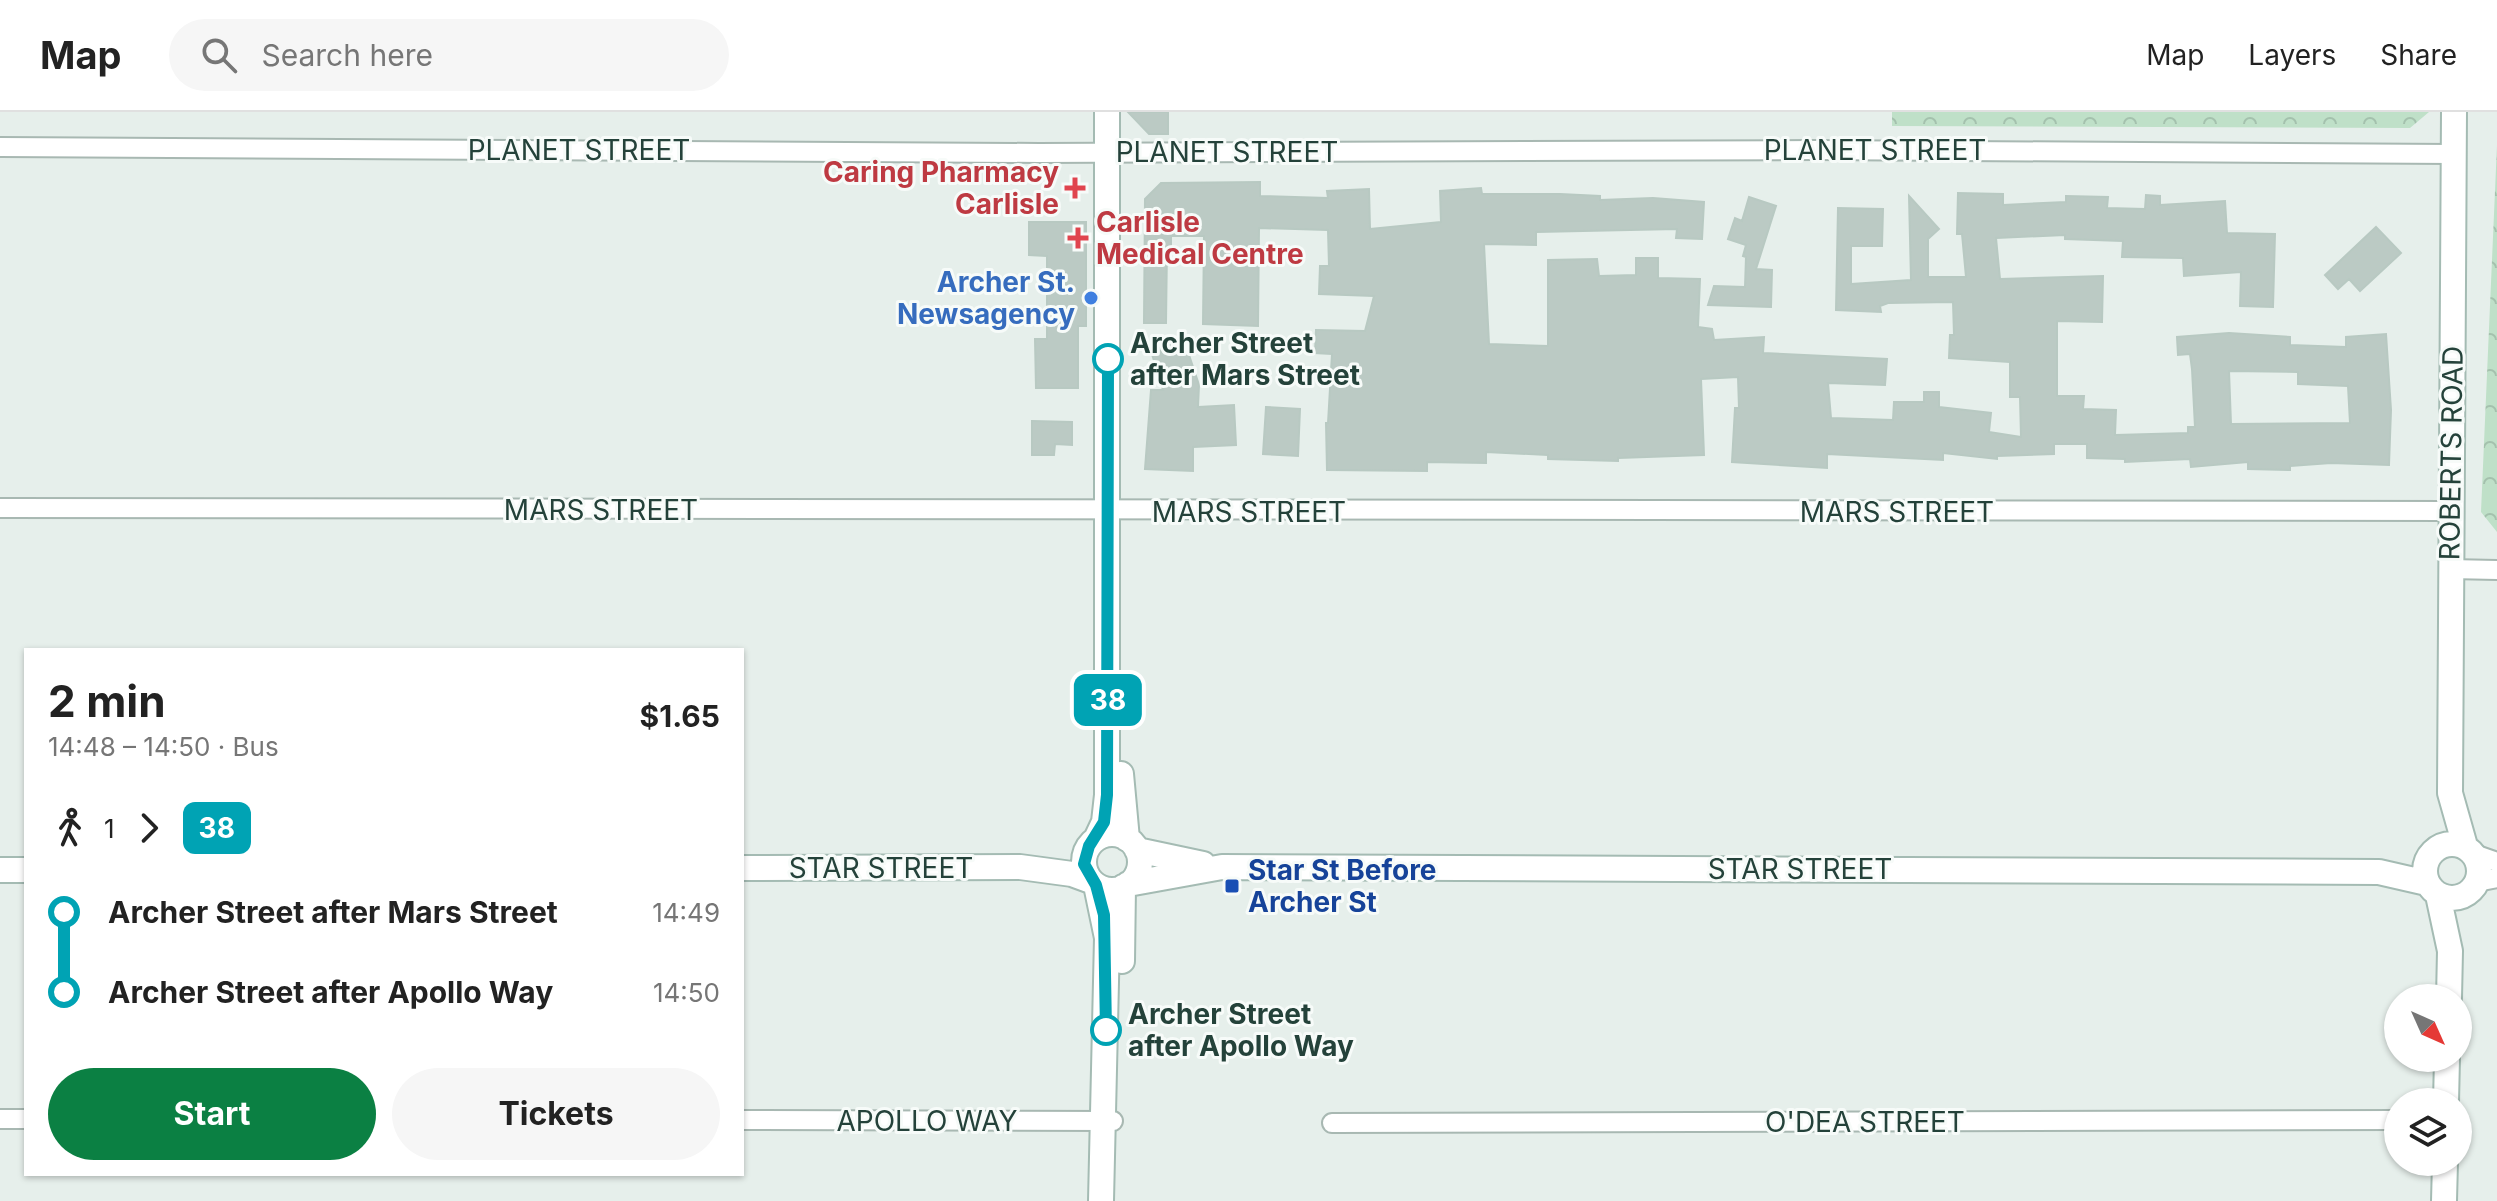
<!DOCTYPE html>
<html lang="en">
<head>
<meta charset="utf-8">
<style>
	body { margin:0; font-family:Inter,sans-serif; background:#f6f6f6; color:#222; height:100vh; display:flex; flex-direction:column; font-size:30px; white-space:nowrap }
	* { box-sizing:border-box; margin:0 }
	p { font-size:26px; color:#767676 }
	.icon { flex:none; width:44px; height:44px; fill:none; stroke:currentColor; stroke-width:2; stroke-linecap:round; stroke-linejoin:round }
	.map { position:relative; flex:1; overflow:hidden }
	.panel { position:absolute; left:24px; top:536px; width:720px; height:528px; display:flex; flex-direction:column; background:#fff; border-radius:0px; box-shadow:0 2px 6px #0004 }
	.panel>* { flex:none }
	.badge { padding:0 16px; border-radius:12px; font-size:28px; line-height:52px }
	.needle { width:52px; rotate:135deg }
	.tools { position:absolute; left:2384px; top:872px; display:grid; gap:16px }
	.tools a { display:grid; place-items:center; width:88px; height:88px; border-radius:50%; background:#fff; box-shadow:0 2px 6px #0004; font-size:40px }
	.map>.badge { position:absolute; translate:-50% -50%; box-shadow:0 0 0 4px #fff }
	.legs { display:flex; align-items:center; gap:12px; height:88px; padding:0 24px; font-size:26px }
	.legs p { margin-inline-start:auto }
	.overview { display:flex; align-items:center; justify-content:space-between; height:136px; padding:0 24px }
	h1 { font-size:44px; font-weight:700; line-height:60px }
	.cta { display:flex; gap:16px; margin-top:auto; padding:16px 24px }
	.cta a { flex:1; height:92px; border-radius:48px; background:#0b8043; color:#fff; font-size:32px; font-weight:700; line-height:92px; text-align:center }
	.cta a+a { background:#f6f6f6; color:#222 }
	ul { padding:0 24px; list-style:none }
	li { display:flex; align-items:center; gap:28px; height:80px; font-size:30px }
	li i { display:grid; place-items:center; width:12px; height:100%; margin:0 10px; background:currentColor }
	li i::after { content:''; width:20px; height:20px; margin:-10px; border:6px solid; border-radius:50%; background:#fff }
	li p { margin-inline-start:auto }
	li:first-child i { background:linear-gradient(#0000 50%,currentColor 0) }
	li:last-child i { background:linear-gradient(currentColor 50%,#0000 0) }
	header { display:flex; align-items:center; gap:48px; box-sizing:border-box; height:112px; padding:0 40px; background:#fff; border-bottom:2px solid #e0e0e0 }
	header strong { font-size:38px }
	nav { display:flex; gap:44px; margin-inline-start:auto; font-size:28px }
	.search { width:560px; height:72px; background:#f6f6f6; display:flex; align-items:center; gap:20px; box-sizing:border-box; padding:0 28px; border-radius:44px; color:#767676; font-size:30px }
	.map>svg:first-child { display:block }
	.forest { fill:url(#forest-crowns) }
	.building { fill:#bbcac4; stroke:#b8c9c2; stroke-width:2; fill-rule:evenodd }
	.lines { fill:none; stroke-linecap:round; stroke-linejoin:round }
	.street-casing { stroke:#a8b8b2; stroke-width:22 }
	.secondary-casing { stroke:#a4bbb3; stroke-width:28 }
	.street { stroke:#fff; stroke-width:18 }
	.secondary { stroke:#fff; stroke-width:24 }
	.line-1-casing { stroke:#fff; stroke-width:18 }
	.line-1 { stroke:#00a3b4; stroke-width:12 }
	.health-dot { fill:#e0444e; stroke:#f7fbf9; stroke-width:3 }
	.shop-dot { fill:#3f7fe0; stroke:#f7fbf9; stroke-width:3 }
	.stop-1-dot { fill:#fff; stroke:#00a3b4; stroke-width:4 }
	.transit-dot { fill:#1a4fb4; stroke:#f7fbf9; stroke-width:3 }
	.labels { text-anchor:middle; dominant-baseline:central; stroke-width:6; stroke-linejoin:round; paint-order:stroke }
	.street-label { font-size:28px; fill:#24423a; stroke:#f7fbf9 }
	.health-label { font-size:28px; font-weight:bold; fill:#be3a42; stroke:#f7fbf9; text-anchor:end }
	.shop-label { font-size:28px; font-weight:bold; fill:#366cbe; stroke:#f7fbf9; text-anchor:end }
	.stop-label { font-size:28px; font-weight:bold; fill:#24423a; stroke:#f7fbf9; text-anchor:start }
	.transit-label { font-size:28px; font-weight:bold; fill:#164399; stroke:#f7fbf9; text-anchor:start }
</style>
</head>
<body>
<header>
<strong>Map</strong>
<div class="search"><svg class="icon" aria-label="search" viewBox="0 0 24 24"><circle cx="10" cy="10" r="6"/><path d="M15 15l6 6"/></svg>Search here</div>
<nav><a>Map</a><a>Layers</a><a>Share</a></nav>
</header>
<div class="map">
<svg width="2497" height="1089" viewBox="0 0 2497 1089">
	<defs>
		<pattern id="forest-crowns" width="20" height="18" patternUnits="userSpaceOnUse" patternTransform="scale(2)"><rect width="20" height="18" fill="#bfe0c8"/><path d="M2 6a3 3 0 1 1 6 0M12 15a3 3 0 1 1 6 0" fill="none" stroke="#a4c1ad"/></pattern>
	</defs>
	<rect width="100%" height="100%" fill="#e6efeb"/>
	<path class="forest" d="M 1892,0 L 2429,0 L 2410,16 L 1892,14 Z
		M 2497,33 L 2497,420 L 2481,400 Z"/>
	<path class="building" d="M 1128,0 L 1168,0 L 1168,22 L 1149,22 Z
		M 1260,70 L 1260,84 L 1328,86 L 1327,79 L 1369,77 L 1370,117 L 1441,110 L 1440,79 L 1481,76 L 1482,82 L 1560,82 L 1600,84 L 1600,88 L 1653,86 L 1704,90 L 1702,127 L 1676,126 L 1677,117 L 1536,120 L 1536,133 L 1484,132 L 1489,232 L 1548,234 L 1548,148 L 1597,147 L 1599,164 L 1636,163 L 1636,146 L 1658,146 L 1658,166 L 1700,167 L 1698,215 L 1712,217 L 1714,228 L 1764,225 L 1763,241 L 1887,247 L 1885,273 L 1828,271 L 1831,306 L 1893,308 L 1894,290 L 1924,290 L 1924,280 L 1939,280 L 1939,295 L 1991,301 L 1989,320 L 2021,325 L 2020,285 L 2010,285 L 2010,250 L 1949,246 L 1950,223 L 1954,223 L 1953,190 L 1888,191 L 1880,194 L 1881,200 L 1836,198 L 1838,96 L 1883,97 L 1882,134 L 1851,134 L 1851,172 L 1911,168 L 1909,84 L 1939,117 L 1928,127 L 1928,165 L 1966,165 L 1962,122 L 1957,122 L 1958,81 L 2003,82 L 2003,93 L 2066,90 L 2066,84 L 2108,85 L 2107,96 L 2145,97 L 2146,83 L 2160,84 L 2160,93 L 2225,89 L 2227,121 L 2275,122 L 2273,195 L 2240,194 L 2241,160 L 2184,164 L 2183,146 L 2122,145 L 2123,129 L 2065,127 L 2065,123 L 1996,126 L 2000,167 L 2103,164 L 2102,210 L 2057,209 L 2057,284 L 2084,284 L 2083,297 L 2116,298 L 2115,323 L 2188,321 L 2188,315 L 2195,315 L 2192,257 L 2190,242 L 2178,243 L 2177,225 L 2229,221 L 2290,225 L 2290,233 L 2346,235 L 2346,225 L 2386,222 L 2391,298 L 2389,353 L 2331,351 L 2290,354 L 2290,358 L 2248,357 L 2248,350 L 2191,355 L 2190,347 L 2125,350 L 2125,347 L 2087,346 L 2087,332 L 2054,332 L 2054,342 L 1997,344 L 1997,347 L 1943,341 L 1943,348 L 1827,342 L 1827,356 L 1732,350 L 1735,296 L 1739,296 L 1738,265 L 1701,267 L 1704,343 L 1618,346 L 1618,349 L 1548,347 L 1548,343 L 1486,340 L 1486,351 L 1427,350 L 1427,359 L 1327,358 L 1326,311 L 1328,311 L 1332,242 L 1315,241 L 1316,218 L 1365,219 L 1374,184 L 1319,182 L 1320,154 L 1329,154 L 1328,118 L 1259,116 L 1258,214 L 1203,212 L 1204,124 L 1171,124 L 1171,134 L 1167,134 L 1166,211 L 1144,211 L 1145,87 L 1161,71 ZM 2229,259 L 2298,260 L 2298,272 L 2348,274 L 2350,311 L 2231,312 Z
		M 1749,85 L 1776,94 L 1756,157 L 1772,158 L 1771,195 L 1708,193 L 1714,174 L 1745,175 L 1746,145 L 1743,144 L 1746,133 L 1728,127 L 1735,106 L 1742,109 Z
		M 1029,110 L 1086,110 L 1086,214 L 1078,214 L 1078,276 L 1036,276 L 1035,227 L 1047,227 L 1047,144 L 1029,143 Z
		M 2376,115 L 2401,141 L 2360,179 L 2349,167 L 2338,177 L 2325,163 Z
		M 1184,228 L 1199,273 L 1198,295 L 1234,293 L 1236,333 L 1193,335 L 1193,359 L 1145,357 L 1151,278 L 1163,278 L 1151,239 Z
		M 1266,295 L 1300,297 L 1298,344 L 1263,342 Z
		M 1032,309 L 1072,310 L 1072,333 L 1055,332 L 1054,343 L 1032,343 Z"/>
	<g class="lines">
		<defs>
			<path id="street" d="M 0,35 L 1039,41 L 1813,38 L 2454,42
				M 0,396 L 2451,399
				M 2450,457 L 2497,458
				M 2474,742 L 2497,750
				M 2477,770 L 2497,766
				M 0,1007 L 26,1007
				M 742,1008 L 1113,1009
				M 1332,1011 L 2398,1008"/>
			<path id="secondary" d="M 2454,0 L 2450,681 L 2465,734
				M 1121,662 L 1127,727
				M1084 750a28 28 0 1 1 56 0a28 28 0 1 1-56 0Z
				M 1096,727 L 1104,710 L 1107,683 L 1107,0
				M2425 759a27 27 0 1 1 54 0a27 27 0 1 1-54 0Z
				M 1137,738 L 1203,752
				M 742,756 L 1020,755 L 1072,762 L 1091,769
				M 0,758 L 26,758
				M 1128,772 L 1222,755 L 2379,760 L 2427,771
				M 1096,773 L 1107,826 L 1101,1089
				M 2438,783 L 2450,839 L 2449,886
				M 1122,849 L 1123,775
				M 2446,990 L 2447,946
				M 2444,1089 L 2445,1050"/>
		</defs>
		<use href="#street" class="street-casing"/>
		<use href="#secondary" class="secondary-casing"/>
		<use href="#street" class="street"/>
		<use href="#secondary" class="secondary"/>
	</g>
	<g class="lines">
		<defs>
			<path id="line-1" d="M 1106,918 L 1104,803 L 1096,773 L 1084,752 L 1089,734 L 1104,710 L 1107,683 L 1108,247"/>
		</defs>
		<use href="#line-1" class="line-1-casing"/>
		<use href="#line-1" class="line-1"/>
	</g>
	<g class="health-dot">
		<path d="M1071 64h8v8h8v8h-8v8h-8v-8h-8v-8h8z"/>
		<path d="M1074 114h8v8h8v8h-8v8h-8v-8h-8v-8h8z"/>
	</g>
	<circle class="shop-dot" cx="1091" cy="186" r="8"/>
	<g class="stop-1-dot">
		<circle cx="1108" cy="247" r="14"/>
		<circle cx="1106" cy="918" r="14"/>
	</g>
	<rect class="transit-dot" x="1224" y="766" width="16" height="16" rx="4"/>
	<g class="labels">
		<g class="street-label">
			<text x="579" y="38">PLANET STREET</text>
			<text x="1875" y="38">PLANET STREET</text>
			<text x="1227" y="40">PLANET STREET</text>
			<text transform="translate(2451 341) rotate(-89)">ROBERTS ROAD</text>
			<text x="601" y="398">MARS STREET</text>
			<text x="1249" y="400">MARS STREET</text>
			<text x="1897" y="400">MARS STREET</text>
			<text x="881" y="756">STAR STREET</text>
			<text x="1800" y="757">STAR STREET</text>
			<text x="927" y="1009">APOLLO WAY</text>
			<text x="1865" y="1010">O'DEA STREET</text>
		</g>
		<g class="health-label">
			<text x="1059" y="60">Caring Pharmacy<tspan x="1059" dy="32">Carlisle</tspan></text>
			<text x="1096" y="110" text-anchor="start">Carlisle<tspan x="1096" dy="32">Medical Centre</tspan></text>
		</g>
		<g class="shop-label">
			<text x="1075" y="170">Archer St.<tspan x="1075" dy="32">Newsagency</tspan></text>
		</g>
		<g class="stop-label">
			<text x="1130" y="231">Archer Street<tspan x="1130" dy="32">after Mars Street</tspan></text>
			<text x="1128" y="902">Archer Street<tspan x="1128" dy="32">after Apollo Way</tspan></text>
		</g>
		<g class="transit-label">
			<text x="1248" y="758">Star St Before<tspan x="1248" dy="32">Archer St</tspan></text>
		</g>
	</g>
</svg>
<div class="tools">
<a><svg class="needle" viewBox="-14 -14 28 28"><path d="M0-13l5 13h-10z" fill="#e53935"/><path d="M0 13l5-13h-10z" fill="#767676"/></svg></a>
<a><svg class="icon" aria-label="layers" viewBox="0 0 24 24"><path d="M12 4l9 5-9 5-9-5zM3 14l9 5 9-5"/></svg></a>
</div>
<b class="badge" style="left:1108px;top:588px;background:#00a3b4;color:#fff">38</b>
<section class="panel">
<div class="overview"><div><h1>2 min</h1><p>14:48 – 14:50 · Bus</p></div><b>$1.65</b></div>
<div class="legs"><svg class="icon" aria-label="walk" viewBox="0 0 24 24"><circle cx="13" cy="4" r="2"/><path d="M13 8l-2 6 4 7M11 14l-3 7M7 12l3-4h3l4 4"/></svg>1<svg class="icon" aria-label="forward" viewBox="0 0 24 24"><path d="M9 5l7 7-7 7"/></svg><b class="badge" style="background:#00a3b4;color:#fff">38</b></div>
<ul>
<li><i style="color:#00a3b4"></i><b>Archer Street after Mars Street</b><p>14:49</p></li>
<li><i style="color:#00a3b4"></i><b>Archer Street after Apollo Way</b><p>14:50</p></li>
</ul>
<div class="cta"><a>Start</a><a>Tickets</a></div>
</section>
</div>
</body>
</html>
